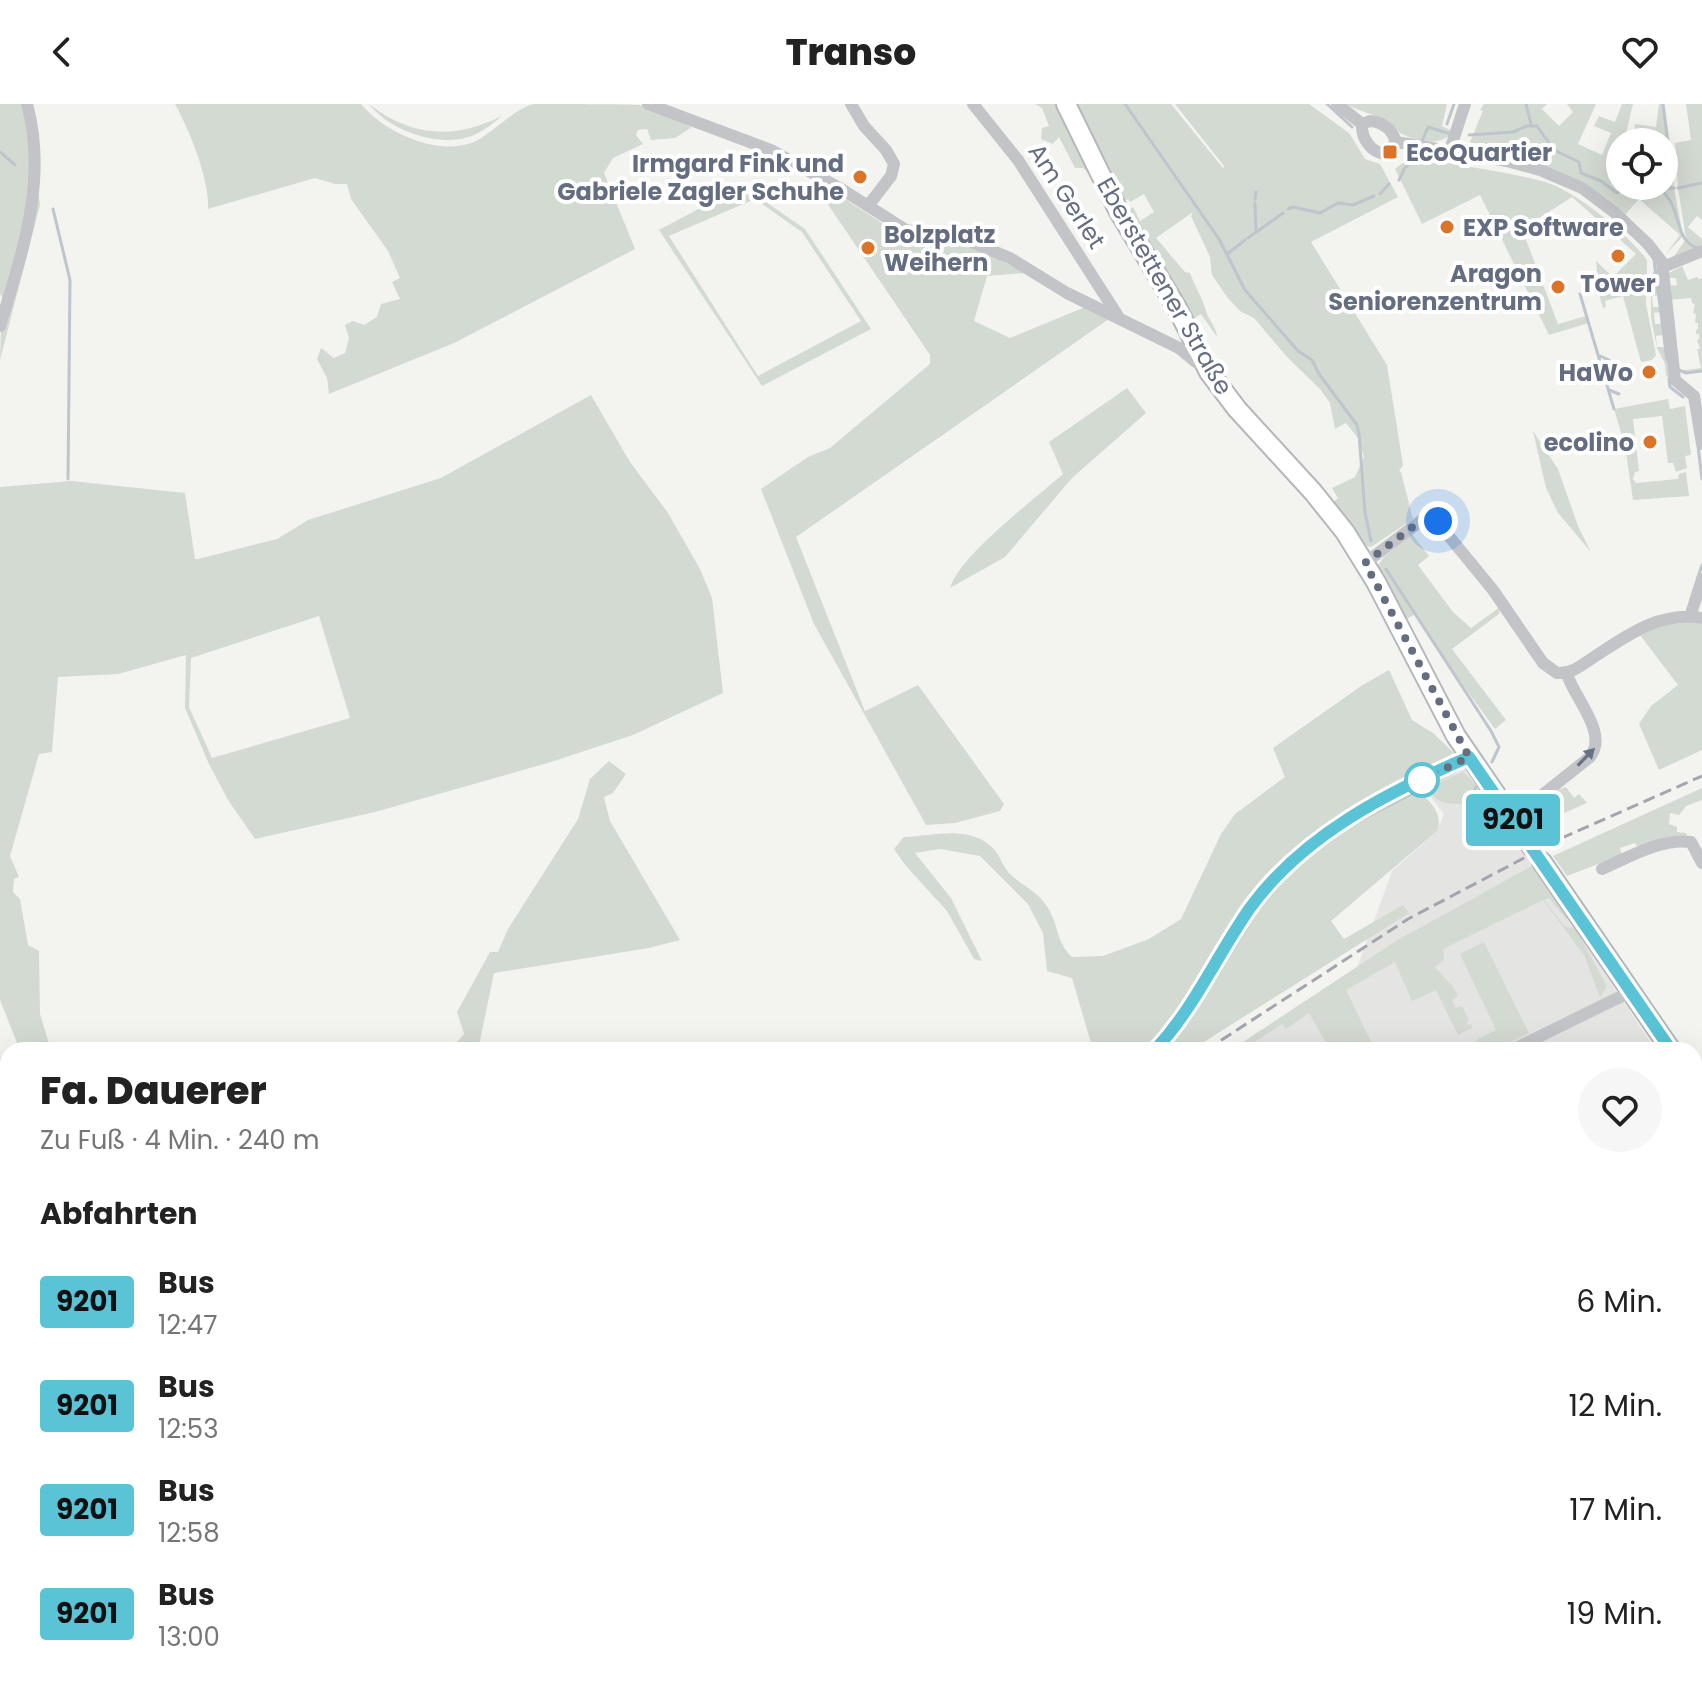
<!DOCTYPE html>
<html lang="de">
<head>
<meta charset="utf-8">
<style>
	body { margin:0; font-family:Poppins,sans-serif; background:#f6f6f6; color:#222; height:100vh; display:flex; flex-direction:column; font-size:30px; white-space:nowrap }
	* { box-sizing:border-box; margin:0 }
	p { font-size:26px; color:#767676 }
	.icon { flex:none; width:44px; height:44px; fill:none; stroke:currentColor; stroke-width:2; stroke-linecap:round; stroke-linejoin:round }
	.map { position:relative; flex:1; overflow:hidden }
	.drawer { position:absolute; left:0px; top:938px; width:1702px; height:642px; display:flex; flex-direction:column; background:#fff; border-radius:24px 24px 0 0; box-shadow:0 8px 32px #0002 }
	.drawer>* { flex:none }
	.badge { padding:0 16px; border-radius:6px; font-size:28px; line-height:52px }
	.tools { position:absolute; left:1606px; top:24px; display:grid; gap:16px }
	.tools a { display:grid; place-items:center; width:72px; height:72px; border-radius:50%; background:#fff; box-shadow:0 8px 32px #0002; font-size:40px }
	.you { position:absolute; width:40px; height:40px; margin:-20px; border:6px solid #fff; border-radius:50%; background:#1a73e8; box-shadow:0 0 0 12px #1a73e833 }
	.map>.badge { position:absolute; translate:-50% -50%; box-shadow:0 0 0 4px #fff }
	h2 { padding:0 40px; font-size:30px; line-height:72px }
	.round { display:grid; place-items:center; flex:none; width:84px; height:84px; border-radius:42px; background:#f6f6f6 }
	.overview { display:flex; align-items:center; justify-content:space-between; height:136px; padding:0 40px }
	h1 { font-size:38px; font-weight:800; line-height:60px }
	ul { padding:0; list-style:none }
	li { display:flex; align-items:center; gap:24px; height:104px; padding:0 40px }
	li div { flex:1 }
	li b { display:block; font-size:30px }
	li em { font-style:normal }
	li .badge { min-width:88px; font-weight:700; text-align:center }
	header { display:flex; justify-content:space-between; align-items:center; height:104px; padding:0 40px; background:#fff; font-size:36px; font-weight:800 }
	.map>svg:first-child { display:block }
	.built { fill:#e4e4e3 }
	.green { fill:#d3dad1; fill-rule:evenodd }
	.lines { fill:none; stroke-linecap:round; stroke-linejoin:round }
	.stream { stroke:#bec5cc; stroke-width:3 }
	.river { stroke:#bec5cc; stroke-width:18 }
	.secondary-casing { stroke:#b4b7bc; stroke-width:22 }
	.primary-casing { stroke:#b2b5ba; stroke-width:24 }
	.minor { stroke:#c2c4c8; stroke-width:12 }
	.tertiary { stroke:#c2c4c8; stroke-width:16 }
	.secondary { stroke:#fff; stroke-width:18 }
	.primary { stroke:#fff; stroke-width:20 }
	.rail { stroke:#a2a6ac; stroke-width:3; stroke-dasharray:12 6; stroke-linecap:butt }
	.oneway { fill:#697284 }
	.line-casing { stroke:#fff; stroke-width:18 }
	.line { stroke:#5ac3d6; stroke-width:12 }
	.walk { stroke:#646e80; stroke-width:8; stroke-dasharray:0 14.4 }
	.poi-dot { fill:#db7428; stroke:#fff; stroke-width:3 }
	.stop-dot { fill:#fff; stroke:#5ac3d6; stroke-width:4 }
	.labels { text-anchor:middle; dominant-baseline:central; stroke-width:8; stroke-linejoin:round; paint-order:stroke }
	.poi-label { font-size:24px; font-weight:bold; fill:#646e80; stroke:#fff; text-anchor:end }
	.street-label { font-size:24px; fill:#646e80; stroke:#fff }
</style>
</head>
<body>
<header><svg class="icon" aria-label="back" viewBox="0 0 24 24"><path d="M15 5l-7 7 7 7"/></svg>Transo<svg class="icon" aria-label="heart" viewBox="0 0 24 24"><path d="M12 20l-8-8c-3-5 5-10 8-4 3-6 11-1 8 4z"/></svg></header>
<div class="map">
<svg width="1702" height="1579" viewBox="0 0 1702 1579">
	<rect width="100%" height="100%" fill="#f3f4f0"/>
	<path class="built" d="M 1459,657 L 1508,725 L 1656,946 L 1231,946 L 1357,864 L 1392,767 L 1437,727 L 1444,710 L 1419,678 Z
		M 1694,1040 L 1702,1046 L 1702,1210 L 1694,1216 Z
		M 595,1572 L 740,1572 L 734,1579 L 603,1579 Z
		M 791,1572 L 1197,1572 L 1184,1579 L 784,1579 Z"/>
	<path class="green" d="M 0,0 L 27,0 L 40,101 L 0,256 L 2,193 L 0,190 Z
		M 175,0 L 361,0 C 385,29 441,55 478,36 C 494,27 518,2 535,0 C 551,0 627,0 640,1 C 658,6 675,16 692,23 L 675,34 L 651,36 L 647,25 L 638,26 L 636,31 L 643,40 L 613,54 L 604,69 L 635,145 L 454,239 L 329,290 L 327,274 L 317,255 L 321,244 L 334,254 L 345,249 L 349,234 L 345,221 L 353,217 L 364,221 L 377,213 L 381,200 L 400,195 L 392,178 L 400,174 L 388,147 L 351,95 L 347,80 L 335,80 L 315,74 L 208,105 C 210,76 189,25 175,0 Z
		M 369,0 C 411,33 454,36 502,12 C 491,21 479,31 465,34 C 433,42 388,25 369,0 Z
		M 1035,0 L 1059,0 L 1100,81 L 1083,64 L 1075,64 L 1059,33 L 1053,40 L 1041,35 L 1042,24 L 1049,22 L 1042,4 Z
		M 1073,0 L 1171,0 L 1223,64 L 1224,62 L 1175,0 L 1309,0 L 1349,29 L 1365,55 L 1380,60 L 1398,93 L 1311,138 L 1387,261 L 1403,361 L 1399,367 L 1401,368 L 1413,415 L 1371,443 L 1359,440 L 1332,399 L 1338,394 L 1332,384 L 1355,373 L 1364,353 L 1358,334 L 1346,319 L 1335,325 L 1330,299 L 1320,285 L 1287,253 L 1254,214 L 1240,207 L 1227,193 L 1212,171 L 1210,153 L 1191,112 L 1193,108 L 1156,134 L 1185,168 L 1190,169 C 1195,183 1202,193 1206,207 C 1209,217 1216,222 1217,233 L 1201,210 L 1190,217 L 1125,108 L 1133,103 L 1140,117 L 1154,108 L 1144,90 L 1130,98 L 1128,95 L 1121,99 Z
		M 1346,0 L 1447,0 L 1442,22 L 1452,27 L 1450,32 C 1433,41 1421,39 1402,30 C 1396,27 1395,21 1388,17 C 1375,10 1360,8 1346,0 Z
		M 1484,0 L 1547,0 L 1542,5 L 1559,22 L 1573,8 L 1567,0 L 1596,0 L 1578,40 L 1602,51 L 1611,29 L 1594,22 L 1599,12 L 1615,18 L 1622,0 L 1633,0 L 1624,38 L 1620,38 L 1620,82 L 1664,82 L 1664,38 L 1652,38 L 1652,32 L 1634,30 L 1635,20 L 1656,23 L 1659,0 L 1664,0 L 1674,84 L 1683,132 L 1665,151 L 1680,131 L 1639,95 L 1624,112 L 1586,82 L 1471,46 L 1473,40 L 1470,38 L 1483,7 L 1480,6 Z
		M 1686,0 L 1702,0 L 1702,116 L 1697,112 L 1688,123 L 1702,135 L 1702,142 L 1672,155 L 1686,135 L 1678,84 L 1675,39 L 1691,36 Z
		M 1412,52 C 1456,62 1501,66 1545,78 C 1576,87 1628,130 1647,156 L 1646,200 L 1656,251 L 1652,256 L 1641,258 L 1623,192 L 1605,197 L 1606,203 L 1603,204 L 1598,187 L 1589,189 L 1588,186 L 1598,177 L 1596,157 L 1613,173 L 1636,150 L 1572,93 L 1522,125 L 1558,220 L 1586,212 L 1589,219 L 1549,231 L 1480,91 L 1422,120 L 1395,65 Z
		M 808,71 L 893,126 L 904,131 L 981,146 L 1025,169 L 987,172 L 974,217 L 1010,234 L 1085,203 L 1109,215 L 796,433 L 865,607 L 918,581 L 1004,700 L 1000,707 L 955,719 L 926,721 L 814,520 L 761,385 L 808,353 L 830,344 L 930,260 L 930,251 Z
		M 747,85 L 805,125 L 871,225 L 762,282 L 659,126 L 706,101 ZM 755,95 L 802,128 L 861,217 L 758,272 L 669,132 Z
		M 1682,162 L 1688,176 L 1697,173 L 1699,175 L 1702,174 L 1702,267 L 1686,269 L 1679,267 L 1701,264 L 1697,245 L 1700,245 L 1697,236 L 1699,235 L 1699,230 L 1696,230 L 1696,226 L 1698,225 L 1698,219 L 1695,219 L 1696,210 L 1693,209 L 1695,200 L 1692,199 L 1691,194 L 1669,196 L 1668,182 L 1677,181 L 1676,174 L 1667,174 L 1667,170 Z
		M 1656,165 L 1659,191 L 1652,192 L 1653,203 L 1661,203 L 1661,208 L 1654,209 L 1655,220 L 1663,220 L 1664,231 L 1656,232 L 1657,243 L 1665,243 L 1669,274 L 1666,272 L 1665,260 L 1657,244 L 1651,214 L 1651,171 Z
		M 1127,284 L 1146,309 L 1072,374 L 1005,453 L 950,484 C 960,451 1035,395 1063,370 L 1049,338 Z
		M 591,291 L 630,358 L 668,409 L 700,465 L 712,494 L 723,589 L 633,631 L 551,658 L 375,708 L 255,735 L 228,696 L 209,660 L 185,604 L 186,551 L 118,570 L 58,573 L 52,648 L 39,650 L 10,752 L 19,773 L 14,775 L 13,788 L 20,795 L 28,841 L 39,847 L 40,910 L 51,946 L 20,946 L 0,896 L 0,383 L 71,377 L 185,389 L 195,455 L 198,455 L 277,435 L 308,416 L 441,374 ZM 319,512 L 350,614 L 212,654 L 189,603 L 191,554 Z
		M 1668,295 L 1670,305 L 1685,302 L 1691,351 L 1685,352 L 1687,364 L 1676,368 L 1673,359 L 1668,359 L 1662,312 L 1633,315 L 1639,367 L 1635,368 L 1633,375 L 1636,379 L 1678,375 L 1679,370 L 1686,368 L 1689,392 L 1633,396 L 1625,342 L 1614,305 Z
		M 1533,327 L 1558,365 L 1578,422 L 1591,448 L 1558,409 L 1546,384 Z
		M 1412,430 L 1429,452 L 1418,461 L 1453,508 L 1471,524 L 1500,503 L 1499,510 L 1452,545 L 1506,616 L 1495,625 L 1449,562 L 1415,510 L 1404,517 L 1377,463 L 1384,453 Z
		M 1689,518 L 1702,520 L 1702,646 L 1659,666 L 1639,620 L 1651,602 L 1678,581 L 1640,531 L 1664,521 Z
		M 1389,566 L 1412,616 L 1433,629 L 1454,649 L 1313,732 L 1179,910 L 1148,946 L 1093,946 L 1072,874 L 1047,867 L 1043,829 L 1028,800 L 980,752 L 940,745 L 915,749 L 951,794 L 982,857 L 974,855 L 947,807 L 906,762 L 894,745 L 904,733 C 934,732 970,720 994,745 C 1001,753 1003,764 1011,771 C 1024,783 1039,788 1048,804 C 1059,822 1056,838 1072,853 L 1103,852 L 1149,835 L 1181,815 L 1221,730 L 1235,710 L 1285,673 L 1273,644 L 1361,582 Z
		M 609,657 L 626,670 L 613,689 L 604,693 L 610,717 L 680,836 L 649,844 L 494,869 L 478,946 L 450,946 L 464,930 L 457,908 L 490,848 L 498,848 L 508,825 L 578,715 L 590,675 Z
		M 1463,668 C 1482,684 1491,706 1502,728 L 1489,729 L 1477,707 L 1485,702 L 1483,698 L 1473,703 C 1459,697 1442,704 1432,690 L 1438,679 Z
		M 1566,683 L 1574,694 L 1579,690 L 1587,699 L 1544,718 L 1530,721 L 1528,714 C 1538,700 1549,688 1566,683 Z
		M 1702,684 L 1702,696 L 1686,702 L 1679,711 L 1670,709 L 1669,720 L 1677,723 L 1677,728 L 1686,729 L 1688,735 L 1667,735 L 1637,742 L 1635,739 L 1620,744 L 1622,751 L 1567,772 L 1553,752 Z
		M 1418,688 C 1430,696 1444,711 1437,727 L 1331,817 L 1344,835 L 1403,801 L 1409,809 L 1191,946 L 1162,946 C 1214,866 1260,780 1341,725 C 1363,710 1393,700 1418,688 Z
		M 1532,762 L 1569,815 L 1566,815 L 1549,794 L 1544,796 L 1565,823 L 1575,824 L 1607,882 L 1600,893 L 1584,851 L 1543,796 L 1443,845 L 1444,856 L 1435,863 L 1453,883 L 1458,892 L 1452,896 L 1456,904 L 1462,902 L 1469,916 L 1466,919 L 1468,921 L 1471,920 L 1472,924 L 1458,931 L 1436,886 L 1412,897 L 1395,858 L 1346,886 L 1375,946 L 1330,946 L 1309,909 L 1286,925 L 1282,920 L 1242,946 L 1231,946 L 1396,837 Z
		M 1484,838 L 1529,929 L 1494,946 L 1465,946 L 1464,943 L 1496,926 L 1460,850 Z
		M 1702,1210 L 1702,1274 L 1694,1279 L 1694,1216 Z
		M 1694,1466 L 1702,1476 L 1702,1555 L 1694,1566 Z
		M 1195,1572 L 1689,1572 L 1684,1579 L 1182,1579 Z"/>
	<g class="lines">
		<path class="stream" d="M 1125,0 L 1219,135 L 1245,186 L 1298,247 L 1312,256 L 1319,270 L 1357,321 L 1359,330 L 1365,408 L 1371,437
			M 1327,0 L 1352,23
			M 1526,0 L 1531,20
			M 1663,0 L 1671,61 L 1668,65
			M 1447,20 L 1454,0
			M 1469,31 L 1513,28 L 1527,22 L 1537,22 L 1554,46 L 1579,58 L 1581,69 L 1601,77 L 1617,89 L 1626,82
			M 1422,37 L 1428,23 L 1451,30
			M 0,48 L 15,61
			M 1668,71 L 1670,85
			M 1399,76 L 1405,64 L 1417,53
			M 1652,82 L 1661,86 L 1674,84
			M 1678,84 L 1702,79
			M 1661,86 C 1683,104 1673,137 1698,144
			M 1380,90 L 1389,80
			M 1255,95 L 1256,88
			M 1255,99 L 1256,127
			M 53,105 L 70,176 L 68,375
			M 1288,105 L 1293,103 L 1320,109 L 1338,99 L 1353,101 L 1374,92
			M 1248,134 L 1283,109
			M 1227,150 L 1245,136
			M 1654,156 L 1667,256
			M 1580,190 L 1614,305
			M 1598,251 L 1609,256
			M 1679,266 L 1686,269 L 1702,267
			M 1669,275 L 1670,283 L 1683,293
			M 1609,286 L 1619,290
			M 1698,342 L 1702,375
			M 1386,465 L 1491,627 L 1499,643 L 1492,658
			M 1698,473 L 1702,461
			M 1476,683 L 1474,688 L 1477,692
			M 1484,703 L 1500,729"/>
		<path class="river" d="M 1694,1242 L 1702,1235
			M 1260,1579 L 1266,1572"/>
		<defs>
			<path id="secondary" d="M 1066,0 L 1118,106 L 1177,204 L 1209,268 L 1237,305 L 1313,388 L 1345,428 L 1376,478 L 1456,632 L 1532,743
				M 1542,758 L 1671,946
				M 1694,978 L 1702,989"/>
			<path id="primary" d="M 1694,1034 L 1702,1024
				M 960,1579 L 967,1572"/>
		</defs>
		<use href="#secondary" class="secondary-casing"/>
		<use href="#primary" class="primary-casing"/>
		<path class="minor" d="M 648,0 L 771,46 L 843,86 L 906,126 L 969,137 L 1010,154 L 1067,189 L 1179,244 L 1196,258 L 1201,255
			M 851,0 L 864,22 L 886,46 L 894,60 L 891,72 L 868,102
			M 973,0 L 1018,56 L 1118,212
			M 1337,0 L 1362,20 C 1361,34 1372,51 1387,49 L 1396,38
			M 1362,20 L 1370,17 C 1383,18 1392,25 1396,38
			M 1396,38 L 1507,57 L 1540,66 L 1582,84 L 1614,108 L 1648,140 L 1662,158 L 1675,276 L 1694,292 L 1702,340
			M 1450,46 L 1465,0
			M 1663,163 L 1702,147
			M 0,222 C 22,149 48,76 27,0
			M 1365,459 L 1426,413 L 1434,414 L 1493,486 L 1543,559 L 1557,569 C 1573,570 1583,560 1597,551 C 1629,530 1661,507 1702,514
			M 1690,513 L 1702,475
			M 1512,715 L 1590,653 C 1609,629 1574,594 1567,570
			M 1602,765 C 1629,753 1661,734 1691,738 L 1702,759
			M 1512,946 L 1630,888
			M 0,1038 L 8,1063
			M 0,1410 L 8,1411
			M 0,1572 L 1,1551
			M 441,1572 L 455,1579
			M 631,1579 L 636,1572"/>
		<path class="tertiary" d="M 1155,946 L 1188,906 L 1251,804 L 1293,755 L 1347,716 L 1469,653
			M 0,1551 L 8,1550"/>
		<use href="#secondary" class="secondary"/>
		<use href="#primary" class="primary"/>
		<path class="rail" d="M 1206,946 L 1408,815 L 1564,733 L 1702,672
			M 89,1579 L 112,1572
			M 112,1579 L 135,1572"/>
	</g>
	<defs><path id="oneway-solid" d="M-6-.8H1V-3.2L6.5 0L1 3.2V.8H-6Z" transform="scale(2)"/></defs>
	<use class="oneway" href="#oneway-solid" transform="translate(1586 653) rotate(-46)"/>
	<g class="lines">
		<defs>
			<path id="line" d="M 1155,946 C 1195,903 1217,851 1250,804 C 1303,731 1388,688 1469,653 L 1671,946"/>
		</defs>
		<use href="#line" class="line-casing"/>
		<use href="#line" class="line"/>
		<path class="walk" d="M 1422,676 L 1469,653 L 1365,459 L 1426,413 L 1432,413 L 1438,417"/>
	</g>
	<g class="poi-dot">
		<rect x="1382" y="40" width="16" height="16" rx="4"/>
		<circle cx="860" cy="73" r="8"/>
		<circle cx="1447" cy="123" r="8"/>
		<circle cx="868" cy="144" r="8"/>
		<circle cx="1618" cy="152" r="8"/>
		<circle cx="1558" cy="183" r="8"/>
		<circle cx="1649" cy="268" r="8"/>
		<circle cx="1650" cy="338" r="8"/>
	</g>
	<circle class="stop-dot" cx="1422" cy="676" r="16"/>
	<g class="labels">
		<g class="poi-label">
			<text x="1406" y="48" text-anchor="start">EcoQuartier</text>
			<text x="844" y="59">Irmgard Fink und<tspan x="844" dy="28">Gabriele Zagler Schuhe</tspan></text>
			<text x="1463" y="123" text-anchor="start">EXP Software</text>
			<text x="884" y="130" text-anchor="start">Bolzplatz<tspan x="884" dy="28">Weihern</tspan></text>
			<text x="1542" y="169">Aragon<tspan x="1542" dy="28">Seniorenzentrum</tspan></text>
			<text x="1618" y="179" text-anchor="middle">Tower</text>
			<text x="1633" y="268">HaWo</text>
			<text x="1634" y="338">ecolino</text>
		</g>
		<g class="street-label">
			<text transform="translate(1067 92) rotate(57)">Am Gerlet</text>
			<text transform="translate(1165 182) rotate(60)">Eberstettener Straße</text>
		</g>
	</g>
</svg>
<div class="tools">
<a><svg class="icon" aria-label="locate" viewBox="0 0 24 24"><circle cx="12" cy="12" r="6"/><path d="M12 2v4M12 18v4M2 12h4M18 12h4"/></svg></a>
</div>
<div class="you" style="left:1438px;top:417px"></div>
<b class="badge" style="left:1513px;top:716px;background:#5ac3d6;color:#111">9201</b>
<section class="drawer">
<div class="overview"><div><h1>Fa. Dauerer</h1><p>Zu Fuß · 4 Min. · 240 m</p></div><a class="round"><svg class="icon" aria-label="heart" viewBox="0 0 24 24"><path d="M12 20l-8-8c-3-5 5-10 8-4 3-6 11-1 8 4z"/></svg></a></div>
<h2>Abfahrten</h2>
<ul>
<li><span class="badge" style="background:#5ac3d6;color:#111">9201</span><div><b>Bus</b><p>12:47</p></div><em>6 Min.</em></li>
<li><span class="badge" style="background:#5ac3d6;color:#111">9201</span><div><b>Bus</b><p>12:53</p></div><em>12 Min.</em></li>
<li><span class="badge" style="background:#5ac3d6;color:#111">9201</span><div><b>Bus</b><p>12:58</p></div><em>17 Min.</em></li>
<li><span class="badge" style="background:#5ac3d6;color:#111">9201</span><div><b>Bus</b><p>13:00</p></div><em>19 Min.</em></li>
</ul>
</section>
</div>
</body>
</html>
